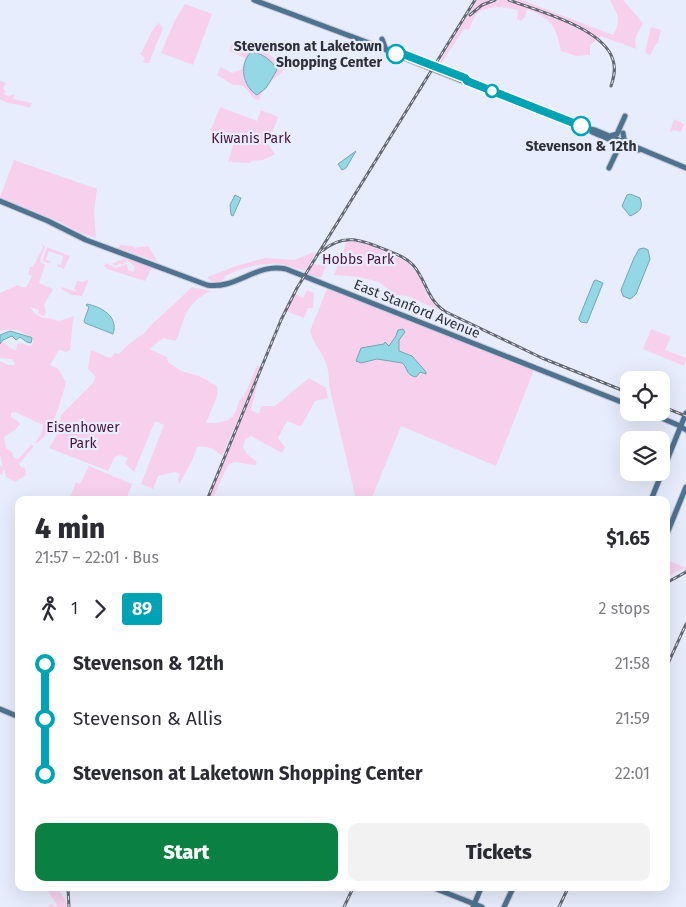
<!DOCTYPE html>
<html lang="en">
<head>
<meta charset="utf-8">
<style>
	body { margin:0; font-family:"Fira Sans",sans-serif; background:#f2f2f3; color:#2b2b33; height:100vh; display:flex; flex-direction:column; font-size:19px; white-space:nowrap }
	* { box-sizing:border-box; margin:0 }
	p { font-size:16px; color:#7c7c81 }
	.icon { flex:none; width:28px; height:28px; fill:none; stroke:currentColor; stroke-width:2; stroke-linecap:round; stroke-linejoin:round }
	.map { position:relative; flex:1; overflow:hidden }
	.side { position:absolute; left:15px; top:496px; width:655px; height:395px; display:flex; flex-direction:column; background:#fff; border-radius:10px; box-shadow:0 5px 20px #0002 }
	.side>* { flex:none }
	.badge { padding:0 10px; border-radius:4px; font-size:18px; line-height:32px }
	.tools { position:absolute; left:620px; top:371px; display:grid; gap:10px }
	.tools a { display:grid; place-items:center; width:50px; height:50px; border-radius:10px; background:#fff; box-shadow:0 5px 20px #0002; font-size:25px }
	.map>.badge { position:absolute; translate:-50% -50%; box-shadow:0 0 0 2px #fff }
	.legs { display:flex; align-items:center; gap:8px; height:55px; padding:0 20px; font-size:16px }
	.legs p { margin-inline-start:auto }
	.head { display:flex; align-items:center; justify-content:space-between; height:85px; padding:0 20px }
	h1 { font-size:28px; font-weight:800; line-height:38px }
	.action { display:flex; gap:10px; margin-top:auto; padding:10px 20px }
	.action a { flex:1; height:58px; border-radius:10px; background:#0b8043; color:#fff; font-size:20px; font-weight:800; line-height:58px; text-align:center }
	.action a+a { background:#f2f2f3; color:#2b2b33 }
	ul { padding:0 20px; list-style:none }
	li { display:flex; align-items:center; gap:18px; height:55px; font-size:19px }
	li i { display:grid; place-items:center; width:8px; height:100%; margin:0 6px; background:currentColor }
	li i::after { content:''; width:12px; height:12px; margin:-6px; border:4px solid; border-radius:50%; background:#fff }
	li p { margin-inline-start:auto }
	li:first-child i { background:linear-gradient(#0000 50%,currentColor 0) }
	li:last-child i { background:linear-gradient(currentColor 50%,#0000 0) }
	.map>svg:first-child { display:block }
	.green { fill:#f7d0ee }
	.water { fill:#94d7e5; stroke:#75a5b1 }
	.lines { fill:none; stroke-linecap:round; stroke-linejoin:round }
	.major-casing { stroke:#c7cbda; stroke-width:7 }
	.major { stroke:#4f728e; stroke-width:5 }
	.rail-casing { stroke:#656772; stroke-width:3 }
	.rail { stroke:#e8edfd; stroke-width:1; stroke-dasharray:4; stroke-linecap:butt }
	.line-1-casing { stroke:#fff; stroke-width:11 }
	.line-1 { stroke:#00a3b4; stroke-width:8 }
	.stop-1-dot { fill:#fff; stroke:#00a3b4; stroke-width:2.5 }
	.labels { text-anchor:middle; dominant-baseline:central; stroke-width:4.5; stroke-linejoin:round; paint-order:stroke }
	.stop-label { font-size:14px; font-weight:bold; fill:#2e3038; stroke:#e8edfd; text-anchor:end }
	.park-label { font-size:14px; fill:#4a1542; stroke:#e8edfd }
	.street-label { font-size:14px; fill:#2e3038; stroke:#e8edfd }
</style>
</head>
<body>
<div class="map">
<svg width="686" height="907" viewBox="0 0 686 907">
	<rect width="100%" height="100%" fill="#e8edfd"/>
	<path class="green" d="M 477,0 L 522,0 L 613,35 C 623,20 617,14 610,0 L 623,0 L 643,23 L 635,39 L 636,49 L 601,36 L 590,45 L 590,55 L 576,56 L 561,51 C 556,26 552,19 527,9 L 525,17 L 521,21 L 517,19 L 518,10 C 506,7 485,4 476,15 C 473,19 471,25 469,30 L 464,29 L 440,65 L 438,64 Z
		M 185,4 L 212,14 L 193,65 L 161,53 L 175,20 Z
		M 159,23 L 163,28 L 149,63 L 145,63 L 143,61 L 145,58 L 140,54 C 146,46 152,27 159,23 Z
		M 651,27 L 661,30 L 658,43 L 655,45 L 651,54 L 648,55 L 645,52 Z
		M 234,40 L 269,54 L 286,69 C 277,75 262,90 259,100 L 254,99 C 247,90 246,84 233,85 L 217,75 L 221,67 L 232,73 L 242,69 L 245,58 L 229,51 Z
		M 0,81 L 6,83 L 3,88 L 6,92 L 4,94 L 8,96 L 15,94 L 13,99 L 32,103 L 30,108 C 18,103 11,106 0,99 Z
		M 220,107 L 257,121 L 261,110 L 278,117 L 268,144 L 275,154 L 263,160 L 251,161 L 251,163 L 228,162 L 234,142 L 210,132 Z
		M 674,119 L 684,124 L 681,132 L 674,130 L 670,132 Z
		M 14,160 L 97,189 L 94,212 L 96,238 L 79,232 L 60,222 L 0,197 Z
		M 347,241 L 364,243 L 406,261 L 418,274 L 428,297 L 440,311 L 408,296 L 395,295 L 379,282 L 359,277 L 334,275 Z
		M 41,243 L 45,247 L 40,261 L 45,265 L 39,283 L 53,289 L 44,305 L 46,312 L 44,316 L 38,314 L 39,310 L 30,307 L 35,314 L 43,318 L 49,318 L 59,321 L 74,316 L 73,320 L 70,350 L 66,352 L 59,350 L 50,365 L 58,369 L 66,382 C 61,400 52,436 35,444 L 35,443 L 41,434 L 43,425 L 15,412 L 11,413 L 11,417 L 19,422 L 20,424 L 15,430 L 4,437 L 6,448 L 12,452 L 14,458 L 18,459 L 31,445 L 34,446 L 19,464 L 21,467 L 25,468 L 26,475 L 15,482 L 6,477 L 4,468 L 2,475 L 0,474 L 0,466 L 3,467 L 0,455 L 0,361 L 8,365 L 14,365 L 15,363 L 12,359 L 0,358 L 0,345 L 2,342 C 8,344 10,350 16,350 L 17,344 L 21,343 L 29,346 L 32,345 L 33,341 C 26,331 11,327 0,331 L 0,293 L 18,285 L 22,287 L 26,287 L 32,276 L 28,274 L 30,267 L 33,267 L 43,247 Z
		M 120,245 L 132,246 L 135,248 L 148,246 L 158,262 L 118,248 Z
		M 47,247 L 70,256 L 64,269 L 57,266 L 58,264 L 61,265 L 63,256 L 49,251 L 46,259 L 51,262 L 47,263 L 42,261 Z
		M 314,252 L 315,254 L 305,271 C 299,269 292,267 286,265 C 267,261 242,267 225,276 C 223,282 220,282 214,283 L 209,280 L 208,277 L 233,267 L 265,258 L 294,260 Z
		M 125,258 L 151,267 L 152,268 L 145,281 L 107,269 L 104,266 L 106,263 L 116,268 L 127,264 L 128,270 L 134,272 L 135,267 L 127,260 L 122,265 L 120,263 L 117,266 L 112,264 Z
		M 313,264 L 326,266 L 321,278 L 306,274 Z
		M 89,279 L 82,296 L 71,295 L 61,289 L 62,287 L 77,292 L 74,289 L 77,281 L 82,282 Z
		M 192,287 L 211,291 C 188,302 185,314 178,337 L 175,341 L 163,338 L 150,349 L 167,357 L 168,362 L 181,371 L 199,376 L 217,386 L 218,394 L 206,423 L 215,423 L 226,421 L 232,417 L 236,411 L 239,401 L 245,394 L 257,366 L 261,366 L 222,456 C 213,448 209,446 197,447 L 191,463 L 179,484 L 178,479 L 180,474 L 175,472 L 158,476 L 153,489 L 141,484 L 164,425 L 155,421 L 134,472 L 125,463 L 128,458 L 120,455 L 115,457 L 108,471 L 49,448 L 58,433 L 61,415 L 92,384 L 96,377 L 88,369 L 91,350 L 110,358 L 115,353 L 119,354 C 126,346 134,340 143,334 C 146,332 148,328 151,325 C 165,312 179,300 192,287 Z
		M 327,289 L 331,289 L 534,370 L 496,466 L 401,426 L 371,500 L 356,500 L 329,385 C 330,356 317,354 310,331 Z
		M 307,290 L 314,293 L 313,308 L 308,308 L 304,318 L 286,311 L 295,294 L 303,298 Z
		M 651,329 L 671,337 L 665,350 L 686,358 L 684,366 L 643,349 Z
		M 259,378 L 251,410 L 259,414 L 261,406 L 275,406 L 309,378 L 326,388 L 328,398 L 315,401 L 302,425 L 299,426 L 287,421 L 278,438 L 285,447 L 282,453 L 251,436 L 245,440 L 243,447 L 247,454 L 257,462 L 255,465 L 234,462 L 228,465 L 212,500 L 207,500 Z
		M 89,466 L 132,484 L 126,500 L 69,500 L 76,482 L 80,484 Z
		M 670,561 L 686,568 L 675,572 L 666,579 L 666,569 Z
		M 46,888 C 48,888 54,887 55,888 C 60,890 67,902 68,907 L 48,907 L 51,904 L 56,907 L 57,905 Z"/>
	<path class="water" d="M 251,52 C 262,53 272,60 277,70 L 266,88 L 257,95 C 242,86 239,64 251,52 Z
		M 356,151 L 346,168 L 342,170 L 338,164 Z
		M 630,194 L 640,198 C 644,209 639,212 630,216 L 622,206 L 627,195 Z
		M 235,195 L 241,198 L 233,216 L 231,215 L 230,205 Z
		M 639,249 L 644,248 L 648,250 L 650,259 L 636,294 L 633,297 L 630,299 L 623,296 L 621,290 L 634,258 Z
		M 596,280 L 603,283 L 587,323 L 581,322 L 579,320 L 579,318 L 594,281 Z
		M 87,304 C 101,307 119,316 113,334 L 85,323 L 84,321 L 89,307 L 86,305 Z
		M 403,329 L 405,332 L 399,340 L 399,351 L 412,356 L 426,372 L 426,374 L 420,372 L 416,377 C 405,375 408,367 402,363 L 377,359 L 361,363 L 356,361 L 361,348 L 384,344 L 385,342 L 389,346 L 396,336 L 398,330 Z
		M 10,331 L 30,337 L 32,338 L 31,343 L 27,342 L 20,337 L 16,340 L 12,336 L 3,340 L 0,344 L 0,335 Z"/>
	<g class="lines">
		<defs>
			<path id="major" d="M 254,0 L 401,55 L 403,55
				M 382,39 L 386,50
				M 401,55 L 402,57 L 412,61 L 465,82 L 467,81 L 589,129 L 595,130 L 686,168
				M 592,132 L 632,149 L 639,150
				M 623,133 L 624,139 L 627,142
				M 610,136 L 617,134 L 625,116
				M 609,168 L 618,149 L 625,147
				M 0,201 L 48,221 L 86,240 L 207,285 C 236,290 257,262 286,269 L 629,405
				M 647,412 L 678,425 L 686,430
				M 651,500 L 686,413
				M 666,536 L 686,487
				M 0,709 L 19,717
				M 434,888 L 482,907
				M 473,907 L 481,888
				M 504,907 L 513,888"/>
		</defs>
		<use href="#major" class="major-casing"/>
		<use href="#major" class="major"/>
		<defs>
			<path id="rail" d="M 509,0 C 538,11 604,28 613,60 C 616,69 614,77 611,86
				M 470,15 L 482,5 L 495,0
				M 321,252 C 343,232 362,240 386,250 C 396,254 405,257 413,265 C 427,281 426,299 446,312 L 542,358 L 629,393
				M 661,406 L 686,416
				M 207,500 L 281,320 L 297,288 L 475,0
				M 666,583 L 686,572
				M 666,668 L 686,624
				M 68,888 L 69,907
				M 344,907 L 353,888
				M 559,907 L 568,888"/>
		</defs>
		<use href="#rail" class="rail-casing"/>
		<use href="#rail" class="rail"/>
	</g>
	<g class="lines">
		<defs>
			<path id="line-1" d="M 396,54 L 403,54 L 465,78 L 467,81 L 581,126"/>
		</defs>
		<use href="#line-1" class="line-1-casing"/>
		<use href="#line-1" class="line-1"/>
	</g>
	<g class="stop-1-dot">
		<circle cx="396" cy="54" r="9"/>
		<circle cx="492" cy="91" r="6"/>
		<circle cx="581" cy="126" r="9"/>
	</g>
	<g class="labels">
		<g class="stop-label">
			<text x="382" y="46">Stevenson at Laketown<tspan x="382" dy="16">Shopping Center</tspan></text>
			<text x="581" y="146" text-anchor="middle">Stevenson &amp; 12th</text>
		</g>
		<g class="park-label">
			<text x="251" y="138">Kiwanis Park</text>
			<text x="358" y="259">Hobbs Park</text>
			<text x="83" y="427">Eisenhower<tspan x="83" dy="16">Park</tspan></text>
		</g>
		<g class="street-label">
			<text transform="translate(417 309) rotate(22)">East Stanford Avenue</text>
		</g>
	</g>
</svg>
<div class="tools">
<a><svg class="icon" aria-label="locate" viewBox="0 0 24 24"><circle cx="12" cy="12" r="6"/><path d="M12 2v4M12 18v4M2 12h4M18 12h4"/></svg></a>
<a><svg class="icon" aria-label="layers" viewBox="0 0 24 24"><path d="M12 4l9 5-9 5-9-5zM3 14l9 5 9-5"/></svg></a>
</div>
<section class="side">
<div class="head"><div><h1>4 min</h1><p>21:57 – 22:01 · Bus</p></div><b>$1.65</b></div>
<div class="legs"><svg class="icon" aria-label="walk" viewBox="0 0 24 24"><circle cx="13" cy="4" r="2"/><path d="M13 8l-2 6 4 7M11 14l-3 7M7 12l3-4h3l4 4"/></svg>1<svg class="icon" aria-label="forward" viewBox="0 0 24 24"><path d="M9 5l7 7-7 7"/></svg><b class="badge" style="background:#00a3b4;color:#fff">89</b><p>2 stops</p></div>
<ul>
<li><i style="color:#00a3b4"></i><b>Stevenson &amp; 12th</b><p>21:58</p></li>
<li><i style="color:#00a3b4"></i><span>Stevenson &amp; Allis</span><p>21:59</p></li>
<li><i style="color:#00a3b4"></i><b>Stevenson at Laketown Shopping Center</b><p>22:01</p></li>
</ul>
<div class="action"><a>Start</a><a>Tickets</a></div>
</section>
</div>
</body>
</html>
